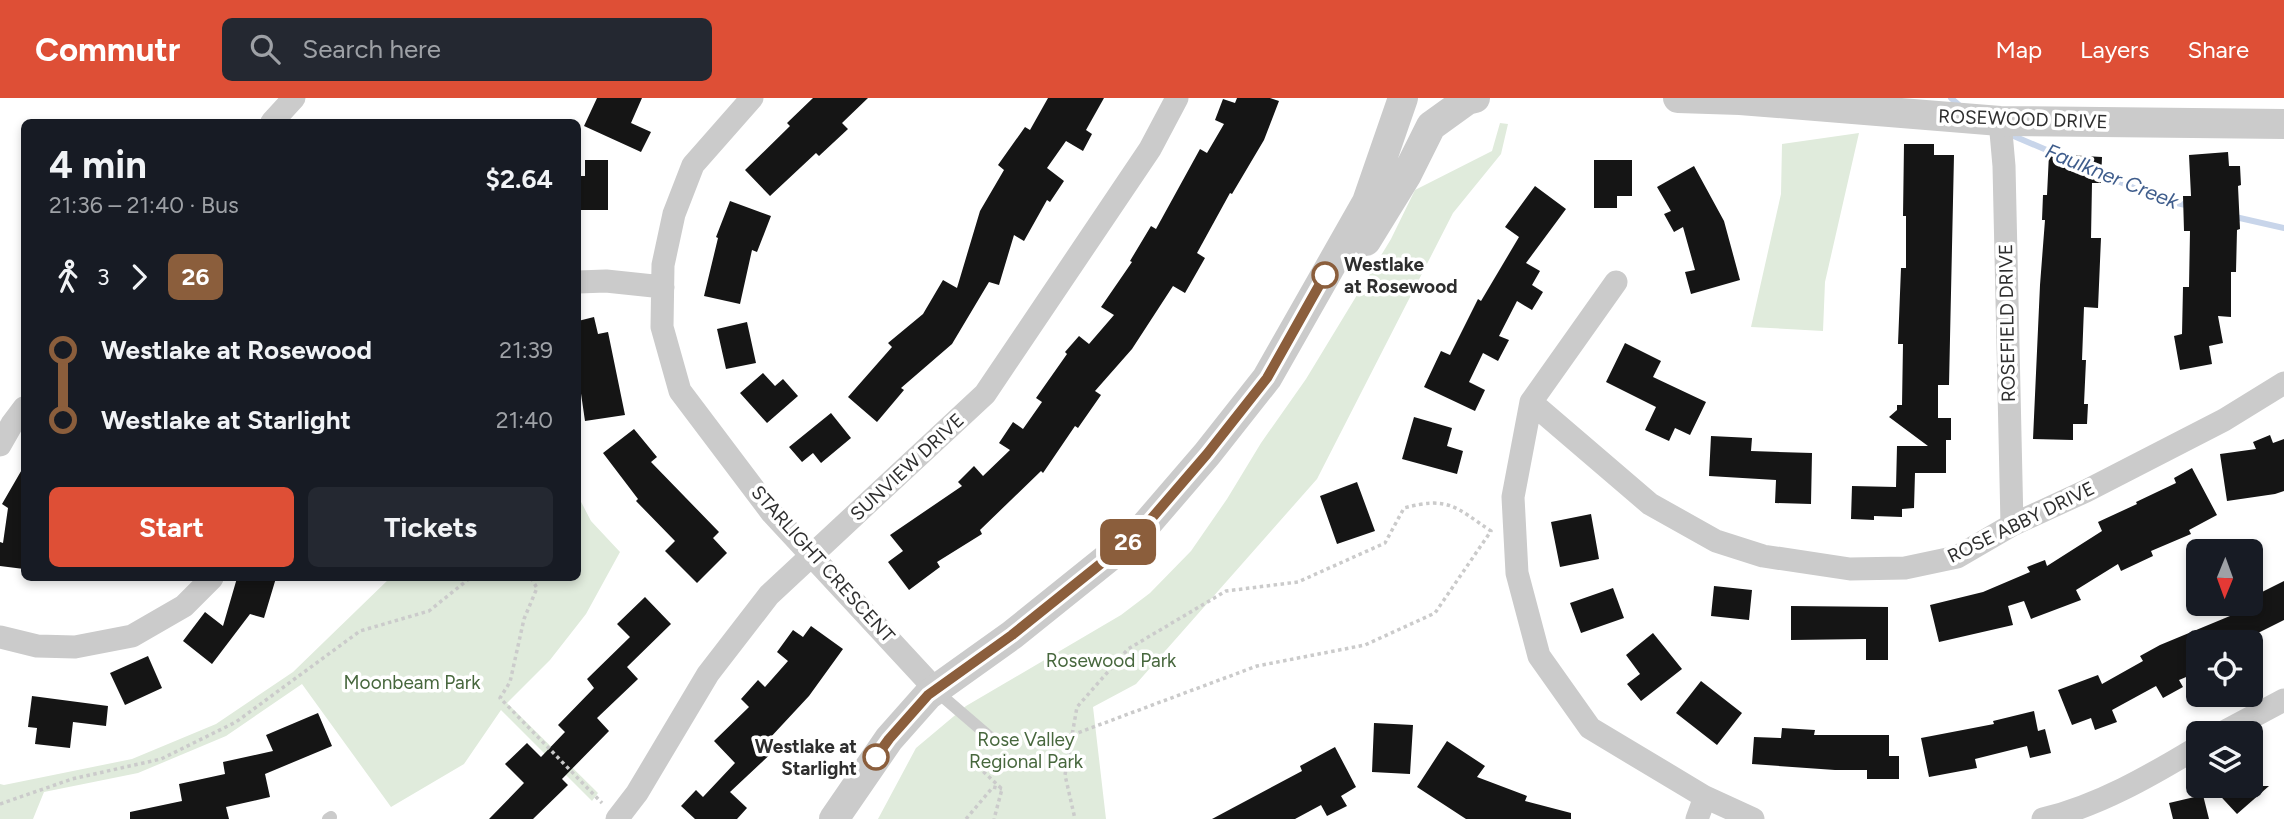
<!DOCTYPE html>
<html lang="en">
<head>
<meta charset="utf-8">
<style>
	body { margin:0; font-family:Figtree,sans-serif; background:#242831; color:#f1f3f6; height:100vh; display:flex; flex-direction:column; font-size:26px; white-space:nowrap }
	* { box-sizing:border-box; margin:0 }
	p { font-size:23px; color:#9ea1a6 }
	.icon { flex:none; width:38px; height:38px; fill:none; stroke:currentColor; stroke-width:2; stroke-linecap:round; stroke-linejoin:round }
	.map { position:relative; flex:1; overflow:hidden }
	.side { position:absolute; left:21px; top:21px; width:560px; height:462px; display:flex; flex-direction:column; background:#171b24; border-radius:10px; box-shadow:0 4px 10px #0003 }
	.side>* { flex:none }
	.badge { padding:0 14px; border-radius:10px; font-size:24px; line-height:46px }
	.needle { width:46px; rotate:181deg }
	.controls { position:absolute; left:2186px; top:441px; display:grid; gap:14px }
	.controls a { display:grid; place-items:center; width:77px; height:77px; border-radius:10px; background:#171b24; box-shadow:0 4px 10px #0003; font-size:35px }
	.map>.badge { position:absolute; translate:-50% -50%; box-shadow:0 0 0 4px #fff }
	.legs { display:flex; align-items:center; gap:10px; height:77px; padding:0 28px; font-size:23px }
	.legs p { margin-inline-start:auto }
	.overview { display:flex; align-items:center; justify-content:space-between; height:119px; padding:0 28px }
	h1 { font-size:38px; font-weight:700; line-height:52px }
	.cta { display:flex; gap:14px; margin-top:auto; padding:14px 28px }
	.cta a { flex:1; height:80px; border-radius:10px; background:#de4f36; color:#fff; font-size:28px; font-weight:700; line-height:80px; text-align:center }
	.cta a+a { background:#242831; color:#f1f3f6 }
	ul { padding:0 28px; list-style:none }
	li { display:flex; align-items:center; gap:24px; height:70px; font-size:26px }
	li i { display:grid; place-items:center; width:10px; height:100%; margin:0 9px; background:currentColor }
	li i::after { content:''; width:18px; height:18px; margin:-9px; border:5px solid; border-radius:50%; background:#171b24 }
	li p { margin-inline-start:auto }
	li:first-child i { background:linear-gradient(#0000 50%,currentColor 0) }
	li:last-child i { background:linear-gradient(currentColor 50%,#0000 0) }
	header { display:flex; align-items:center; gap:42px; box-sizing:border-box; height:98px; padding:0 35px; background:#de4f36; color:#fff }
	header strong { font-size:33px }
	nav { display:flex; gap:38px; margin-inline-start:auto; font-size:24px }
	.search { width:490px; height:63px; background:#242831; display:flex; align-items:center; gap:18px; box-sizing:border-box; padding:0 24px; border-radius:10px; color:#9ea1a6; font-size:26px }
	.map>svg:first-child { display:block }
	.green { fill:#e0ebdc }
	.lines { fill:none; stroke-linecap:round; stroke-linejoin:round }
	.stream { stroke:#c8d5ea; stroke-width:6 }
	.building { fill:#151515 }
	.path { stroke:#cbcbcb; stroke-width:3.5; stroke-dasharray:3.5 3.5; stroke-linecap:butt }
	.service { stroke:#cbcbcb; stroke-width:12 }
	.minor { stroke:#cbcbcb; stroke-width:23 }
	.tertiary { stroke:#cbcbcb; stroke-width:30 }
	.line-1-casing { stroke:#fff; stroke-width:16 }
	.line-1 { stroke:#8b5e3c; stroke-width:10 }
	.stop-1-dot { fill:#fff; stroke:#8b5e3c; stroke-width:3.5 }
	.labels { text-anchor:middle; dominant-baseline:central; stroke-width:7; stroke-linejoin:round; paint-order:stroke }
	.street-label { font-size:19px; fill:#2e2e2e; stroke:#fff }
	.stop-label { font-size:19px; font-weight:bold; fill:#2e2e2e; stroke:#fff; text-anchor:start }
	.park-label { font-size:19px; fill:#47673d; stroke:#fff }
	.water-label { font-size:21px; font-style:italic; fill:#3f5d8c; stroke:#fff }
</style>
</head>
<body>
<header>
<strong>Commutr</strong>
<div class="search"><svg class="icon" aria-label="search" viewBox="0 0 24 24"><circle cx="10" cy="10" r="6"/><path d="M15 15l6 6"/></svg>Search here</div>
<nav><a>Map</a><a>Layers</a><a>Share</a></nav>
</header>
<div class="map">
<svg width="2284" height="721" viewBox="0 0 2284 721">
	<rect width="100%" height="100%" fill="#fff"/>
	<path class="green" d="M 1500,25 L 1508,26 L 1501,56 L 1453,115 L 1317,381 L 1136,586 L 1093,609 L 1106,721 L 878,721 L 916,650 L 966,608 L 1121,517 L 1150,495 L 1191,453 L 1227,401 L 1261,345 L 1306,281 L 1391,141 L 1415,92 L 1492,53 Z
		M 1859,35 L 1825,184 L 1823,233 L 1751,229 L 1781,96 L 1782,46 Z
		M 578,398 L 591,423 L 620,454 L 586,516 L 550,562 L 507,605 L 598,695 L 592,703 L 501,612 L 464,666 L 391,709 L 302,586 L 226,638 L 138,675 L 44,694 L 33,721 L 0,721 L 0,686 L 4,687 L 132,661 L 216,626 L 293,574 L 390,480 L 578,480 Z"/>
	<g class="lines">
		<path class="stream" d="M 1951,0 L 1960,8
			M 2009,36 L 2063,59
			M 2095,73 L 2159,101 L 2190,108
			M 2231,118 L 2284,130"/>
	</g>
	<path class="building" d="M 597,0 L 642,0 L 631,25 L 651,34 L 641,54 L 584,28 Z
		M 813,0 L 868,0 L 842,25 L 848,31 L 819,58 L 816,55 L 770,98 L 745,72 L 790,28 L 787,25 Z
		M 1048,0 L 1104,0 L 1086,32 L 1092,36 L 1083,53 L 1066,43 L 1047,70 L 1064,83 L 1050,104 L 1047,102 L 1024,143 L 1014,137 L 999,187 L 989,184 L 952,246 L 901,290 L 904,292 L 877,324 L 848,299 L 892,249 L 888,245 L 923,216 L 943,182 L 957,190 L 980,113 L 1004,72 L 998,67 L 1025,29 L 1030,32 Z
		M 1237,0 L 1270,0 L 1279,3 L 1264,42 L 1232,96 L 1230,95 L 1197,155 L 1205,160 L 1185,195 L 1173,188 L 1132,251 L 1095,293 L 1101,297 L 1078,330 L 1075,328 L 1043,375 L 1041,373 L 980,432 L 982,436 L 937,464 L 940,469 L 909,492 L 888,464 L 903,453 L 890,437 L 962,388 L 958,384 L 974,368 L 983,378 L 1010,352 L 999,345 L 1013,324 L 1023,331 L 1042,304 L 1036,300 L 1067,256 L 1065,254 L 1079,238 L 1089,246 L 1114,217 L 1101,209 L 1132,164 L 1130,163 L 1151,128 L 1156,131 L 1200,51 L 1207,55 L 1224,26 L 1215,22 L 1223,1 L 1235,5 Z
		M 1904,46 L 1934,46 L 1934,57 L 1954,57 L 1949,287 L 1938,287 L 1938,320 L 1951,320 L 1951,342 L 1946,342 L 1946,375 L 1915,375 L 1914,410 L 1902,411 L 1902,419 L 1874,418 L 1874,422 L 1851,421 L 1852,388 L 1896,389 L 1897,348 L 1928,348 L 1889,319 L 1897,312 L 1897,307 L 1902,307 L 1903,246 L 1898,246 L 1901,170 L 1906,170 L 1906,118 L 1903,118 Z
		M 2228,54 L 2229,68 L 2240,68 L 2241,87 L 2238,88 L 2240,131 L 2237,132 L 2236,174 L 2231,174 L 2231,219 L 2218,218 L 2223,245 L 2209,248 L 2212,266 L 2180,272 L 2174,238 L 2182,236 L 2183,189 L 2189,189 L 2190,133 L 2184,133 L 2183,98 L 2191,98 L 2189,57 Z
		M 2049,56 L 2102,59 L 2101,85 L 2092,85 L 2091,140 L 2101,140 L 2098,210 L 2084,209 L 2082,262 L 2086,262 L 2084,306 L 2088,306 L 2087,326 L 2073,326 L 2073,342 L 2033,341 L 2040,187 L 2045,122 L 2042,122 L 2043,97 L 2047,97 Z
		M 585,62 L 608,62 L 608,112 L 578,112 L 578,78 L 585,78 Z
		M 1594,62 L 1632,62 L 1632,98 L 1617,98 L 1617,110 L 1594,110 Z
		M 1694,68 L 1724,123 L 1740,182 L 1691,196 L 1685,174 L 1695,172 L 1683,129 L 1674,134 L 1664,116 L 1671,113 L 1657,89 Z
		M 1535,88 L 1566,111 L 1526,165 L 1540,173 L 1532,187 L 1543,194 L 1532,212 L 1517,203 L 1499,238 L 1509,242 L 1498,263 L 1483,255 L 1469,284 L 1485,292 L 1475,313 L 1424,289 L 1441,253 L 1450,257 L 1478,201 L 1481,203 L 1519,139 L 1505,129 Z
		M 730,103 L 771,118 L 757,154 L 752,152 L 740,206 L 704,198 L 718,140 L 716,139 Z
		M 594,219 L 598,236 L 608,234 L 625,317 L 585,323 L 578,275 L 578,223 Z
		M 747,224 L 756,265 L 726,271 L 717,231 Z
		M 1625,245 L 1661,263 L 1653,279 L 1706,304 L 1690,337 L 1675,330 L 1669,343 L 1645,332 L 1656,309 L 1606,284 Z
		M 763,275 L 775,288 L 783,281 L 798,298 L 767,325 L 740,295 Z
		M 831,315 L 851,340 L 821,365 L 813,355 L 802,364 L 789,349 Z
		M 1414,319 L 1452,330 L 1447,348 L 1463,353 L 1457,376 L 1402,361 Z
		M 634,331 L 657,359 L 651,364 L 719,434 L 713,440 L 727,455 L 697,485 L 665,453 L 675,443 L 636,403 L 638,401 L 603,355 Z
		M 2270,337 L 2273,345 L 2284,341 L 2284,393 L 2275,396 L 2227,403 L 2220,356 L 2256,351 L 2253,344 Z
		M 1711,338 L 1752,340 L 1751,353 L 1812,355 L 1811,406 L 1775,405 L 1776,382 L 1709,378 Z
		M 24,368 L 24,471 L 0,468 L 0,444 L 3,445 L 8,410 L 2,406 Z
		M 2192,370 L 2217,417 L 2189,432 L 2191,436 L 2151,453 L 2153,458 L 2121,473 L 2118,466 L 2076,492 L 2081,502 L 2031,521 L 2024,503 L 2008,508 L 2013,527 L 1939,544 L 1930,507 L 1983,494 L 2030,474 L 2027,469 L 2045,462 L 2047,468 L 2102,433 L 2098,424 L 2137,406 L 2136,404 L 2176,385 L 2174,380 Z
		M 1357,384 L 1375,433 L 1337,446 L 1320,398 Z
		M 1591,416 L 1599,461 L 1560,469 L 1551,424 Z
		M 237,480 L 276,480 L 264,520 L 250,516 L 212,566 L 183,543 L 205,514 L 223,528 Z
		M 2284,483 L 2284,522 L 2240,544 L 2198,544 L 2198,574 L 2179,582 L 2183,589 L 2163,600 L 2156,588 L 2112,612 L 2117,624 L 2095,632 L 2091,620 L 2072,627 L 2058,592 L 2098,577 L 2102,586 L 2143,563 L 2140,558 L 2160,547 L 2242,513 L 2239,506 L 2250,506 L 2250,500 Z
		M 1714,488 L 1752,492 L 1749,522 L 1711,518 Z
		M 1613,490 L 1624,520 L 1581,535 L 1570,505 Z
		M 645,499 L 671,526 L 627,569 L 638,581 L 597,620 L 609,633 L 562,681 L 568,687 L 533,721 L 489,721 L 524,685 L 505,666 L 527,645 L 541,659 L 565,634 L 558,627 L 594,590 L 587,581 L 630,539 L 617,526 Z
		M 1791,508 L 1888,509 L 1888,562 L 1866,562 L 1866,541 L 1791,542 Z
		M 811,528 L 843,551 L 809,598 L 769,641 L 777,650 L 730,694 L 747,710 L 737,721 L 695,721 L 681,708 L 696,692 L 703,699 L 735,665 L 714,643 L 749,609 L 741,601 L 758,582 L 765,589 L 788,563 L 777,554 L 793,532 L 803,539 Z
		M 1653,535 L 1682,571 L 1641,603 L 1627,586 L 1640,576 L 1626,557 Z
		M 148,558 L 162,590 L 125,607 L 110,575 Z
		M 1701,583 L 1742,615 L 1717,647 L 1676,615 Z
		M 32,598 L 108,608 L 106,628 L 73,624 L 70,650 L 35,646 L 37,630 L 28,629 Z
		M 2034,613 L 2038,633 L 2045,631 L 2051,655 L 2030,660 L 2027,648 L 1975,661 L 1977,670 L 1929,679 L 1921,640 L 1994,626 L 1993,623 Z
		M 318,615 L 332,648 L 265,676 L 270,699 L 226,709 L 229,721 L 130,721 L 130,714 L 182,703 L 179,686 L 225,676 L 223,664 L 273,653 L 266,637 Z
		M 1374,625 L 1413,627 L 1410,676 L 1372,674 Z
		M 1782,630 L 1815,632 L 1814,637 L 1889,637 L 1889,658 L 1899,658 L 1899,681 L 1867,681 L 1867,672 L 1835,672 L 1752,666 L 1754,639 L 1781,640 Z
		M 1447,643 L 1485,668 L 1477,679 L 1527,698 L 1525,703 L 1571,715 L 1571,721 L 1466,721 L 1417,689 Z
		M 1335,649 L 1356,689 L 1341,698 L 1347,708 L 1327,718 L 1321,707 L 1295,721 L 1212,721 L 1302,673 L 1300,668 Z
		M 2211,688 L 2269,688 L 2237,716 Z
		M 2203,697 L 2209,721 L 2173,721 L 2169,705 Z"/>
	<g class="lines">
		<path class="path" d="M 531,480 L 537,490 L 524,521 L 510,584 L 500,600 L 602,705
			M 1072,637 L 1257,568 L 1365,547 L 1435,515 L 1491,433 C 1455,409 1449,398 1404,410 L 1385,445 L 1298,484 L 1226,493 L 1128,551 L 1077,609 L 1065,677 L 1075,721
			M 973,664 L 1002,691 L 994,721
			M 0,706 L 72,681 L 161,661 L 236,624 L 360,533 L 429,513 L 470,480
			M 966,721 L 993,689 L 1002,691"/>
		<path class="service" d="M 935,592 L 992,641
			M 328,721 L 331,719"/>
		<path class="minor" d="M 752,0 L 693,67 L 674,116 L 663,167 L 662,229 L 680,293 L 772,415 L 935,591
			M 2000,23 L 2004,68 L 2012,427
			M 272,24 L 294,0
			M 578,184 L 606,183 L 663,189
			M 1616,184 L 1531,304 L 1513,399 L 1517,475 L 1539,558 L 1590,630 L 1705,699 L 1753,721
			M 1531,304 L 1650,406 L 1716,443 L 1763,458 L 1850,471 L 1905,470 L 1957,459 L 2012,427 L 2086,393 L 2224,322 L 2284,285
			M 0,347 L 12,326 L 24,310
			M 0,539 L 37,548 L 75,549 L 132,538 L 184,508 L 212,480
			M 2222,635 L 2284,602
			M 617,721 L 637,695 L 708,576 L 769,497 L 985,296 L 1150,51 L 1177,0
			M 1697,721 L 1705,699
			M 2043,721 C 2098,708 2150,678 2198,649"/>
		<path class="tertiary" d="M 1678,0 L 1740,2 L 2000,23 L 2284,26
			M 1366,143 L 1406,78 L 1431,28 L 1467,2 L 1475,0
			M 834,721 L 889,641 L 928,597 L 1012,537 L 1139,435 L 1207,356 L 1267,280 L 1367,104 L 1403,0"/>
	</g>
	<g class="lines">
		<defs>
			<path id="line-1" d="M 876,659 L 889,641 L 928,597 L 1012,537 L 1139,435 L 1207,356 L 1267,280 L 1325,177"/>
		</defs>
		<use href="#line-1" class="line-1-casing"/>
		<use href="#line-1" class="line-1"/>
	</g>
	<g class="stop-1-dot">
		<circle cx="1325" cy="177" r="12"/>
		<circle cx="876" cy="659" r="12"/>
	</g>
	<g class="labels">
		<g class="street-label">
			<text transform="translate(2023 21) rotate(2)">ROSEWOOD DRIVE</text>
			<text transform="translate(2007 225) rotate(-91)">ROSEFIELD DRIVE</text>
			<text transform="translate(907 369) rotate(-43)">SUNVIEW DRIVE</text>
			<text transform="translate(2021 424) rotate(-26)">ROSE ABBY DRIVE</text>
			<text transform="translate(823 466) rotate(48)">STARLIGHT CRESCENT</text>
		</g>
		<g class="stop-label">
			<text x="1344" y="166">Westlake<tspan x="1344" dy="22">at Rosewood</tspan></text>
			<text x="857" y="648" text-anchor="end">Westlake at<tspan x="857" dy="22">Starlight</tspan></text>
		</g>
		<g class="park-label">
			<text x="1111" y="562">Rosewood Park</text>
			<text x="412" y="584">Moonbeam Park</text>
			<text x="1026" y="641">Rose Valley<tspan x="1026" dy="22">Regional Park</tspan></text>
		</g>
		<g class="water-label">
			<text transform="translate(2112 78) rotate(22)">Faulkner Creek</text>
		</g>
	</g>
</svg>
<div class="controls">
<a><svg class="needle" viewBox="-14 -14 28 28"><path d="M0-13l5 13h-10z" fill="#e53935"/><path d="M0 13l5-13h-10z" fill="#9ea1a6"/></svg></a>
<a><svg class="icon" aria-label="locate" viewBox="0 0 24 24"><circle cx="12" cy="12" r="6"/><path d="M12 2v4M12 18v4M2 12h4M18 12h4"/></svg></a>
<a><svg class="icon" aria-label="layers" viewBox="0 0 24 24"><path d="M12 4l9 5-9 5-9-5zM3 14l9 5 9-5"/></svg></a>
</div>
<b class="badge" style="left:1128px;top:444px;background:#8b5e3c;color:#fff">26</b>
<section class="side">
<div class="overview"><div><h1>4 min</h1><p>21:36 – 21:40 · Bus</p></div><b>$2.64</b></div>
<div class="legs"><svg class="icon" aria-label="walk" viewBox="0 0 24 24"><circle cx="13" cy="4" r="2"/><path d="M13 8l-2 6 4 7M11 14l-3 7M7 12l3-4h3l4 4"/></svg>3<svg class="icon" aria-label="forward" viewBox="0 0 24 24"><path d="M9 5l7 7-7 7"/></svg><b class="badge" style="background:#8b5e3c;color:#fff">26</b></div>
<ul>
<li><i style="color:#8b5e3c"></i><b>Westlake at Rosewood</b><p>21:39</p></li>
<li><i style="color:#8b5e3c"></i><b>Westlake at Starlight</b><p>21:40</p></li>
</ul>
<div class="cta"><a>Start</a><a>Tickets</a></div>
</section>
</div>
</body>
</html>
